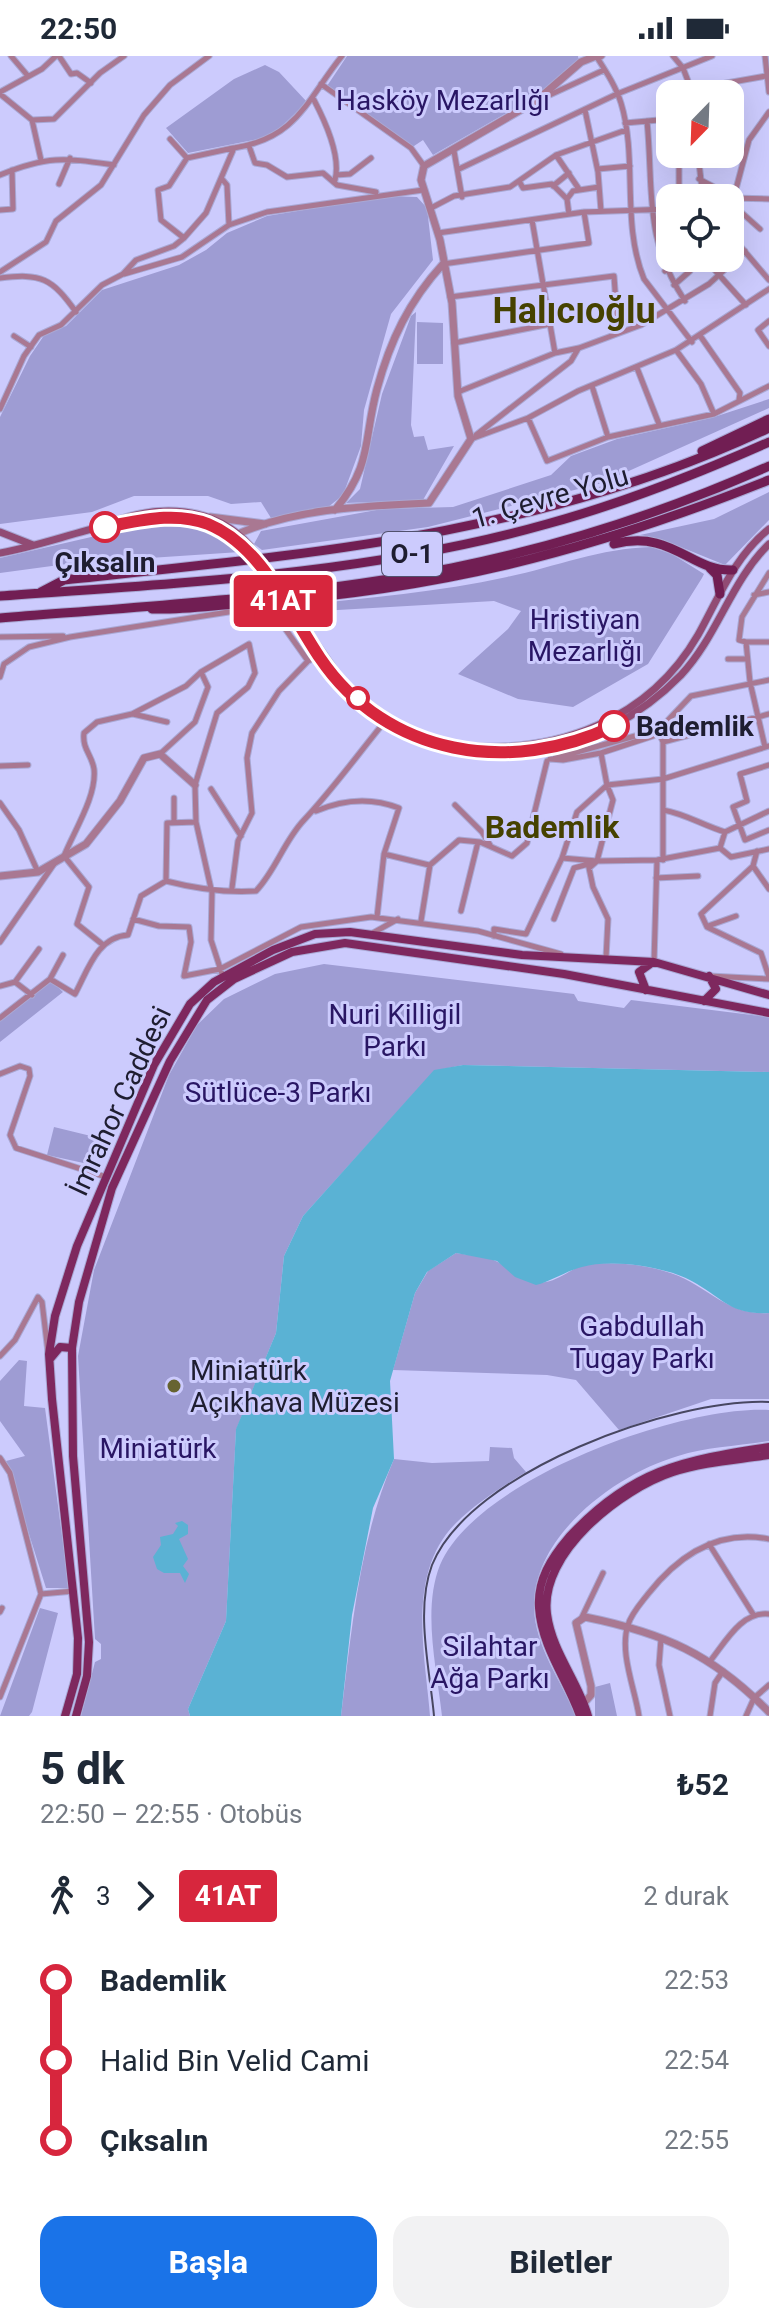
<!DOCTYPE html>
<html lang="tr">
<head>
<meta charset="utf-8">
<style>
	body { margin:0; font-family:Roboto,sans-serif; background:#f2f2f3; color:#1f2937; height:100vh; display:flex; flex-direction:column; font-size:30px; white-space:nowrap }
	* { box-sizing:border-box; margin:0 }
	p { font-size:26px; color:#747a83 }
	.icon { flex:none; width:44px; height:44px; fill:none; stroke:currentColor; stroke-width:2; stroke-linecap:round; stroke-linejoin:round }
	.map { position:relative; height:1660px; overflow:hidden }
	.drawer { display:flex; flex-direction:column; background:#fff; flex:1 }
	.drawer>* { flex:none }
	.badge { padding:0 16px; border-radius:6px; font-size:28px; line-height:52px }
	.needle { width:52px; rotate:203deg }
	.tools { position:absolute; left:656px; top:24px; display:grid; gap:16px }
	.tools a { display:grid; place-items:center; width:88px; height:88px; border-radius:16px; background:#fff; box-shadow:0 8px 32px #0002; font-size:40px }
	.map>.badge { position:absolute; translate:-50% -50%; box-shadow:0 0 0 4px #fff }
	.legs { display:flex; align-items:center; gap:12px; height:88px; padding:0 40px; font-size:26px }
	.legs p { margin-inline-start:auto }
	.head { display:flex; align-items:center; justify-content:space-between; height:136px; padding:0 40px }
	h1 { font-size:44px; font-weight:700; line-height:60px }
	.cta { display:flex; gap:16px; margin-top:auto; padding:16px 40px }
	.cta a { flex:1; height:92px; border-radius:24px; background:#1a73e8; color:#fff; font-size:32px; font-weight:700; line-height:92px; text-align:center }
	.cta a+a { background:#f2f2f3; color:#1f2937 }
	ul { padding:0 40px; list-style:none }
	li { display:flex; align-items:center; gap:28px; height:80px; font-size:30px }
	li i { display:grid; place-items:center; width:12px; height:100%; margin:0 10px; background:currentColor }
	li i::after { content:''; width:20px; height:20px; margin:-10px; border:6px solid; border-radius:50%; background:#fff }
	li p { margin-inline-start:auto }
	li:first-child i { background:linear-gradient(#0000 50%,currentColor 0) }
	li:last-child i { background:linear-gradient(currentColor 50%,#0000 0) }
	.status { display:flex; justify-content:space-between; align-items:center; height:56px; padding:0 40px; background:#fff; direction:ltr }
	.status svg { height:22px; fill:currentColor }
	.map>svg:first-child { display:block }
	.green { fill:#9e9cd3 }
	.water { fill:#5ab2d4 }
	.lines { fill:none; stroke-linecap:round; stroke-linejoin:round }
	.minor-casing { stroke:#a9a8d4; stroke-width:7 }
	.tertiary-casing { stroke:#a9a8d4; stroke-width:9 }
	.secondary-casing { stroke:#a9a8d4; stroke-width:9 }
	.primary-casing { stroke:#a9a8d4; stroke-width:10 }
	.trunk-casing { stroke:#a9a8d4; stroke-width:11 }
	.minor { stroke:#a97892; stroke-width:5 }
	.tertiary { stroke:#a97892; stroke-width:7 }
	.secondary { stroke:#914b74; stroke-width:7 }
	.primary { stroke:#7e285e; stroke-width:8 }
	.trunk { stroke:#711e53; stroke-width:9 }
	.tram { stroke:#484762; stroke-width:2 }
	.secondary-bridge-casing { stroke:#a9a8d4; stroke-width:9; stroke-linecap:butt }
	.secondary-bridge { stroke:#914b74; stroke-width:7 }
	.line-1-casing { stroke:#fff; stroke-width:18 }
	.line-1 { stroke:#d7263d; stroke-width:12 }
	.stop-1-dot { fill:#fff; stroke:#d7263d; stroke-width:4 }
	.poi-dot { fill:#666330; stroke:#cccbfd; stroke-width:3 }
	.labels { text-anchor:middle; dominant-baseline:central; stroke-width:6; stroke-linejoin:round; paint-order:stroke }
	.shield { fill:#cccbfd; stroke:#52516e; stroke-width:2 }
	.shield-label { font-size:26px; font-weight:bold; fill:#1e1d30 }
	.park-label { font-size:28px; fill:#291664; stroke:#cccbfd }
	.street-label { font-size:28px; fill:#1e1d30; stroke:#cccbfd }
	.stop-label { font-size:28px; font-weight:bold; fill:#1e1d30; stroke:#cccbfd }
	.poi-label { font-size:28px; fill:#1e1d30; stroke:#cccbfd; text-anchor:start }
	.quarter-label { font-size:32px; font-weight:bold; fill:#464200; stroke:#cccbfd }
	.district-label { font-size:36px; font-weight:bold; fill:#464200; stroke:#cccbfd }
</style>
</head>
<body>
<div class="status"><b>22:50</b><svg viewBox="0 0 49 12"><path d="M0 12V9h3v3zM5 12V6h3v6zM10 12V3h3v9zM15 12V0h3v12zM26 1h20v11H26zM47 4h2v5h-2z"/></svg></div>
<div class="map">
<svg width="769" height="1660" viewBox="0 0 769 1660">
	<rect width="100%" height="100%" fill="#cccbfd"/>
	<path class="green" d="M 347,0 L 578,0 L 579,5 L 531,43 L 433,99 L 423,84 L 414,90 L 406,90 L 327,30 Z
		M 265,9 L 279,16 L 307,46 L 281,71 L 263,82 L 188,97 L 166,72 L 234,23 Z
		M 389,140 L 417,141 L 427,152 L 433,204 L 391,258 L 364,354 L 361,390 L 343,439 L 327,452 L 271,462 L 261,446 L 231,448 L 208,440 L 134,440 L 92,456 L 0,468 L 0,361 L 30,300 L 45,278 L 66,270 L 102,234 L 179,209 L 206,194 L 227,177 L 267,160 Z
		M 416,256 L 411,369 L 414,381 L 424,380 L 428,394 L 454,390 L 423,444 L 346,447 L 360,433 L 382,338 L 411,260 Z
		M 417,266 L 443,267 L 443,308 L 417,308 Z
		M 769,343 L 769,352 L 602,427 L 428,471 L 262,494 L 254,488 L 261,475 L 382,453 L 453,451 L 551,419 L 571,400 L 617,383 L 711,362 Z
		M 769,436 L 769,464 L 725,509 L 661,483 L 640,479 L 714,463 Z
		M 183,468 L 221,481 L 240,496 L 74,507 L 0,517 L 0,502 L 126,473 Z
		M 651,491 L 672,498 L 704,518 L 702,522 L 648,608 L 573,651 L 518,643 L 458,618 L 508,573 L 521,555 L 494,545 L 303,556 L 299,549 C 368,542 439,536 507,521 C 555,511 601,492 651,491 Z
		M 324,908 L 574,938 L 578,945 L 624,952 L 631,944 L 769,961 L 769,1016 L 463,1009 L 434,1015 L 303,1160 L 284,1200 L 276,1277 L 236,1374 L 226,1565 L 188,1653 L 190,1660 L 81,1660 L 95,1606 L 101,1603 L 101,1588 L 95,1583 L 78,1300 L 94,1214 L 169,1019 L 197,969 L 224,943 L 275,918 Z
		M 52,925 L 63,936 L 0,986 L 0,963 Z
		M 54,1071 L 95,1081 L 88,1108 L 47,1099 Z
		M 456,1197 C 468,1199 487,1200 498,1206 C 514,1215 524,1230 546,1226 C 559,1224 572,1212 585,1209 C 609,1205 641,1208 664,1215 C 706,1226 724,1260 769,1257 L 769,1343 L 711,1343 L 619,1374 L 576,1324 L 547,1319 L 393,1314 L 415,1237 L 428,1215 Z
		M 19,1304 L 27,1305 L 24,1350 L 45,1352 L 69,1532 L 46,1532 L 6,1405 L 25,1400 L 0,1365 L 0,1325 Z
		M 769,1354 L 769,1385 C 739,1390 706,1391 678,1400 C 616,1418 532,1480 534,1552 C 535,1590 561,1625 576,1660 L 442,1660 C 437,1613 422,1554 440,1509 C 476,1423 682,1349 769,1354 Z
		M 490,1391 L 512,1392 L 514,1402 L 526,1416 C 502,1431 476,1447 456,1467 C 406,1517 425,1597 430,1660 L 341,1660 C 352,1572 359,1485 394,1403 L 432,1407 L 489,1405 Z
		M 40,1552 L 58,1557 L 32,1656 L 29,1660 L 0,1660 Z
		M 610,1627 L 617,1660 L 595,1660 L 595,1631 Z"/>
	<path class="water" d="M 463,1009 L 769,1016 L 769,1257 C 733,1259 725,1245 697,1228 C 671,1211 612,1202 582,1211 C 566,1215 552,1225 536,1229 L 515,1221 L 497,1205 L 456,1197 L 427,1216 L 415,1237 L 390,1325 L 394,1403 L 373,1452 L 352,1559 L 341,1660 L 190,1660 L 188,1653 L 226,1565 L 236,1373 L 276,1277 L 284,1200 L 303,1160 L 434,1014 Z
		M 182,1465 L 188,1469 L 188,1478 L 179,1483 L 188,1503 L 183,1510 L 189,1518 L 185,1527 L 180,1517 L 164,1517 L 157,1513 L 153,1501 L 161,1489 L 160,1481 L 173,1478 L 178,1470 L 175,1467 Z"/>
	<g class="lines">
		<defs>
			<path id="minor" d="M 11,0 L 28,20
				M 59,0 L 71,18 L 77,17 L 91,27
				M 602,0 L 598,3 C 607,17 616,31 621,47 C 638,103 621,167 644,223 L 692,286
				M 673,0 L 683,12 L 693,38
				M 765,0 L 769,36
				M 321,28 L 411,92 L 424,110
				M 693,33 L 766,20
				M 0,36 L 42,13 L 56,0
				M 0,38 L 32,64 L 54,63 L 100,17 L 124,0
				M 543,42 L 604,14
				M 314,44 C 325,65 341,101 335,124
				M 585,54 L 598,116 L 601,155
				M 32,64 L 41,104
				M 647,65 C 654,137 643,181 685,245
				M 625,67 L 670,63
				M 170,83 L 187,102
				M 249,90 L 255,107 L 267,109 L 287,121 L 323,117 L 337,129 L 376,136
				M 454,95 L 462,141
				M 698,98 L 703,142
				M 556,99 L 579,133
				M 459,113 L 617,38 L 712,0
				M 598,113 L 630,110
				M 0,119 C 48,99 65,102 114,109
				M 336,119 L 350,118 L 371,102
				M 222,123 L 227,129 L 229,169
				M 699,123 L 733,141
				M 519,125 L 523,132 L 552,128 L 567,143 L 569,158
				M 59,128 L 70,102
				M 553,130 L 569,117
				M 679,142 L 679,98
				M 730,142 L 769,143
				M 567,143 L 573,135 L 599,131
				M 431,152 L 454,140 L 510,131 L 556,99 L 626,74
				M 0,154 L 13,153 L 12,114
				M 532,164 L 555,297
				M 760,173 L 732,148 L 749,84 L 769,56
				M 438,177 L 584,156 L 670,153
				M 730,178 L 769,224
				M 184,182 L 161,164 L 158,134 L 169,130 L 187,102 L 233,92
				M 704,202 L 746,249
				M 443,208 L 589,187 L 584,156
				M 665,215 L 680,202
				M 0,216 L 46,186 L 56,165 L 101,129 L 144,59 L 170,29 L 209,0
				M 124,218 L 182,201 L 229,169 L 267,156 L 423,134
				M 0,222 C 41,217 52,222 76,256
				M 674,229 L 690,215
				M 450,241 L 614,220 L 618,276
				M 769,265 L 758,274 L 769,290
				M 14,280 L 31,291
				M 701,281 L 740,337 L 739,344
				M 454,287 L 550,268
				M 676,294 L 701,328 L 714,358
				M 637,312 L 659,368
				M 592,330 L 608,381
				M 458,336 L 555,297 L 579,292 L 641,269 L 709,228 L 745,195
				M 0,353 L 24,300 L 39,279 L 61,269 L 102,229 L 123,218 L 136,204 L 174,190 L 184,182 L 206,157 L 234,92 C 298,82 307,43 342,0
				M 528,362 L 547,405 L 608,381 L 714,358 L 769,330
				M 476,379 L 571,305 L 578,293
				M 471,383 L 528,362 L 578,335 L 676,294 L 769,233
				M 754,539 L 769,536
				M 0,581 L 63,580
				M 746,586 L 739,584 L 742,561 L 769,517
				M 728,603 L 747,603
				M 0,621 L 4,608 L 29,591 L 70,581 L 254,552 L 274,557 L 308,605 L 319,600
				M 133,658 L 167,666
				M 658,674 L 663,686 L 663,804
				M 663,686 L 769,658
				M 765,691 L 750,626 L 746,586 L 769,586
				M 160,698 L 195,666 L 208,631 L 201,616
				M 555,702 L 657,674
				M 550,703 L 563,704 L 601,697 L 653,680 L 691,640 L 769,624
				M 769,709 L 740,718 L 747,745 L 733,751 L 745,784 L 769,774
				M 0,710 L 28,709
				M 211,733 L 241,780
				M 174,742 L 174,765
				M 0,747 L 19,774 L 38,816
				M 455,749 L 482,776 L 490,789
				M 663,754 C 686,758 702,769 725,776
				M 316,755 C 344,743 371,741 399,752 L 384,798 L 377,861
				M 720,792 L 725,776 L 769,755
				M 757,795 L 753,810 L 701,858 L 707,871 L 761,897 L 769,921
				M 384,798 L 429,809
				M 597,805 L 613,744 L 607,729 L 663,723 L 769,690
				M 597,805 L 562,802 L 577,756 L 607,729 L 601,697
				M 753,810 L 769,833
				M 656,822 L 698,820
				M 166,825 L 167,767 L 196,766
				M 232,832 L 238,785 L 252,757 L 247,702 L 252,677 L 279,635 L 308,605
				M 461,855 L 478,786
				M 133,863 L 159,870 L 189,871 L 191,886 L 184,920 L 220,913 L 301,871 L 371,861 L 478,875 L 561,898
				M 554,863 L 574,812 L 592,807
				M 421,865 L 430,809 L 459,784 L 480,786 L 512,800 L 527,787 L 547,705
				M 708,870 L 736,860
				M 371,878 L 398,863
				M 494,880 L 494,873 L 526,878 L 562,802
				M 0,886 L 54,808
				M 102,888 L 77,868 L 89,831 L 64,800 C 74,775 97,740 94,713 C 92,699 82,693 84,677 L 97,666 L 132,658 L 186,630 L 201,616 L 249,588 L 255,617 L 248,631 L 217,657 L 195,729 L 196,766 L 212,837 L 211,884 L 223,921
				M 606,902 L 608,863 L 593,831 L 589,812 L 597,805 L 657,804 L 720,792 L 731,801 L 769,793
				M 654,906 L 657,804
				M 709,920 L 769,923
				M 50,923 L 75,938 C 88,914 97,881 128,879 L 141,840 L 166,825 C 197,833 225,837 256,835 C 276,814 284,785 304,764 C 333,733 359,697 386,664
				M 15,926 L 39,893
				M 0,930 L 15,926 L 32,939
				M 0,962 L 50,923 L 63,899
				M 0,1018 L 20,1010 L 29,1013 L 30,1020 L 10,1079 L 16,1092 L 106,1121
				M 0,1300 L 15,1284 L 38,1241 L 42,1246 L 48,1296
				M 0,1402 L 10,1417 L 41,1538 L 74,1535
				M 709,1488 L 753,1558
				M 0,1556 L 2,1552
				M 582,1561 L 603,1517
				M 661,1583 L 659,1609 L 670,1660
				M 711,1604 C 726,1585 742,1555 769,1558
				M 0,1641 L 41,1538
				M 639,1660 C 635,1633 619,1596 628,1569 C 631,1558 641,1547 648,1538 C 678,1500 718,1473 769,1483
				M 710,1660 L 715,1627 L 723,1615
				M 746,1660 L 754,1642 L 769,1629"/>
			<path id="tertiary" d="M 335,454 C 373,408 363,385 377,333 C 390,285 409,245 443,208
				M 210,461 L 265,468
				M 238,478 C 296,452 367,450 429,447 L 471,383 L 458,340 L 452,247 L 440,184 L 421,124 L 424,110 L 536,45 L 581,6 L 596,0
				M 0,820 L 38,816 L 86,788 L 120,745 L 144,702 L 160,698 L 195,729
				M 584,1647 L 591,1639 L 591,1630 L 576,1567 L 585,1561 C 664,1577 712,1598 769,1656"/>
			<path id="secondary" d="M 111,467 C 157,448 215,449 250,490
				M 0,476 L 33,489
				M 0,497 C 77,484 175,428 244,492
				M 299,563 L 333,612
				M 298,567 C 319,600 341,630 372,654 C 470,729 599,703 681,619 C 717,581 731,525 769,488
				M 463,690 C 557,698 649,664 698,579 C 719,541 735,500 769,473"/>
			<path id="primary" d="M 646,934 L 639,916 L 653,906
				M 704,945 L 716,933 L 709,920
				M 50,1303 L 60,1291 L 72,1292
				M 65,1660 L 77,1618 L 78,1582 L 52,1343 L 49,1298 L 55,1260 L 77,1190 L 154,1009 L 190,948 L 214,926 L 273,894 L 315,878 L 350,876 L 522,899 L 654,906 L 769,939
				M 76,1660 L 87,1620 L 89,1586 L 73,1400 L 72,1292 L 79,1246 L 112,1132 L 170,1005 L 207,944 L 234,923 L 292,896 L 345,887 L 564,918 L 769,957
				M 580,1660 C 567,1623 542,1592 539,1552 C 537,1524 551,1502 569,1481 C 631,1414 682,1404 769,1391
				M 588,1660 C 578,1625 552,1596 547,1558 C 539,1497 621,1433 673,1416 C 703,1406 737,1404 769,1399"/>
			<path id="trunk" d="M 702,395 L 769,363
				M 614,488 C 672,473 691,516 733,514
				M 710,512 L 717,519 L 720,538
				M 41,536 L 64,524 C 309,498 543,479 769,372
				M 0,540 C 183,527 370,518 547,468 C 624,447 697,418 769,386
				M 152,553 C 180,554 209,550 237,548 C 434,535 586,497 769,424
				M 0,562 C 150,550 304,541 452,512 C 560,490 668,455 769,410"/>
		</defs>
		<use href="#minor" class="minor-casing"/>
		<use href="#tertiary" class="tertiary-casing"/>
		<use href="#secondary" class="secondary-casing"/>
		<use href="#primary" class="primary-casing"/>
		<use href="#trunk" class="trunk-casing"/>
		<use href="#minor" class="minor"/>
		<use href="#tertiary" class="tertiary"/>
		<use href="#secondary" class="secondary"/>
		<use href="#primary" class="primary"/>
		<use href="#trunk" class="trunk"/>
		<path class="tram" d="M 434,1660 C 430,1614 415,1554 432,1509 C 470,1415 674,1342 769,1346"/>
		<defs>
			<path id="secondary-bridge" d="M 250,490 L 301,561
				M 244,492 L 298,567"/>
		</defs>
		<use href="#secondary-bridge" class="secondary-bridge-casing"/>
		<use href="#secondary-bridge" class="secondary-bridge"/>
	</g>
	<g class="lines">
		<defs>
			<path id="line-1" d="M 105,471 C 139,465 174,455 208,468 C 262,490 289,556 320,602 C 387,701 511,719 614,670"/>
		</defs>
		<use href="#line-1" class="line-1-casing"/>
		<use href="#line-1" class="line-1"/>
	</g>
	<g class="stop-1-dot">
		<circle cx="105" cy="471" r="14"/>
		<circle cx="358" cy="642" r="10"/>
		<circle cx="614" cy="670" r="14"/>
	</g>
	<circle class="poi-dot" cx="174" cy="1330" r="8"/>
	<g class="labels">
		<rect class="shield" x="382" y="476" width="60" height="44" rx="6"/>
		<g class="shield-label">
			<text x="412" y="498">O-1</text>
		</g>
		<g class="park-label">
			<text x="443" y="44">Hasköy Mezarlığı</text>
			<text x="585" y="563">Hristiyan<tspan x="585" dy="32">Mezarlığı</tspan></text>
			<text x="395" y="958">Nuri Killigil<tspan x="395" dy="32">Parkı</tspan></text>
			<text x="278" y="1036">Sütlüce-3 Parkı</text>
			<text x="642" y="1270">Gabdullah<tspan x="642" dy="32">Tugay Parkı</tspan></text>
			<text x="158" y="1392">Miniatürk</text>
			<text x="490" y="1590">Silahtar<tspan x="490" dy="32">Ağa Parkı</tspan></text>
		</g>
		<g class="street-label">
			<text transform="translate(550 441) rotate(-16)">1. Çevre Yolu</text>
			<text transform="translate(120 1045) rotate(-65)">İmrahor Caddesi</text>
		</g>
		<g class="stop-label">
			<text x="105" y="506">Çıksalın</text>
			<text x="636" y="670" text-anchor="start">Bademlik</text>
		</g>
		<g class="poi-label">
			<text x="190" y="1314">Miniatürk<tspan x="190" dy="32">Açıkhava Müzesi</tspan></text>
		</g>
		<g class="quarter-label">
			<text x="552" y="771">Bademlik</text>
		</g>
		<g class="district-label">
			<text x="574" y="255">Halıcıoğlu</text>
		</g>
	</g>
</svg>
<div class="tools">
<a><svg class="needle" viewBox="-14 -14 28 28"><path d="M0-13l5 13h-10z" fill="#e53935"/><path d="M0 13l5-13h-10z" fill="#747a83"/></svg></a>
<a><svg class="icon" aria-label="locate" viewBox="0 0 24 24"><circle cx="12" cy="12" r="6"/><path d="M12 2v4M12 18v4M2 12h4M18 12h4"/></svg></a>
</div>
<b class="badge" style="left:283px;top:545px;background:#d7263d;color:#fff">41AT</b>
</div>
<section class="drawer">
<div class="head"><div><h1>5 dk</h1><p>22:50 – 22:55 · Otobüs</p></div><b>₺52</b></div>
<div class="legs"><svg class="icon" aria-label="walk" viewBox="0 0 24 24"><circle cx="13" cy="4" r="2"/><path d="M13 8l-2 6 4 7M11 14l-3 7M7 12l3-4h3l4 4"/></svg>3<svg class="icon" aria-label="forward" viewBox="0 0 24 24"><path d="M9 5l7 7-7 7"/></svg><b class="badge" style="background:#d7263d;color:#fff">41AT</b><p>2 durak</p></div>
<ul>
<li><i style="color:#d7263d"></i><b>Bademlik</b><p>22:53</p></li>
<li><i style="color:#d7263d"></i><span>Halid Bin Velid Cami</span><p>22:54</p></li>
<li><i style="color:#d7263d"></i><b>Çıksalın</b><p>22:55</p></li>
</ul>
<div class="cta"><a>Başla</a><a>Biletler</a></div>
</section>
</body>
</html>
